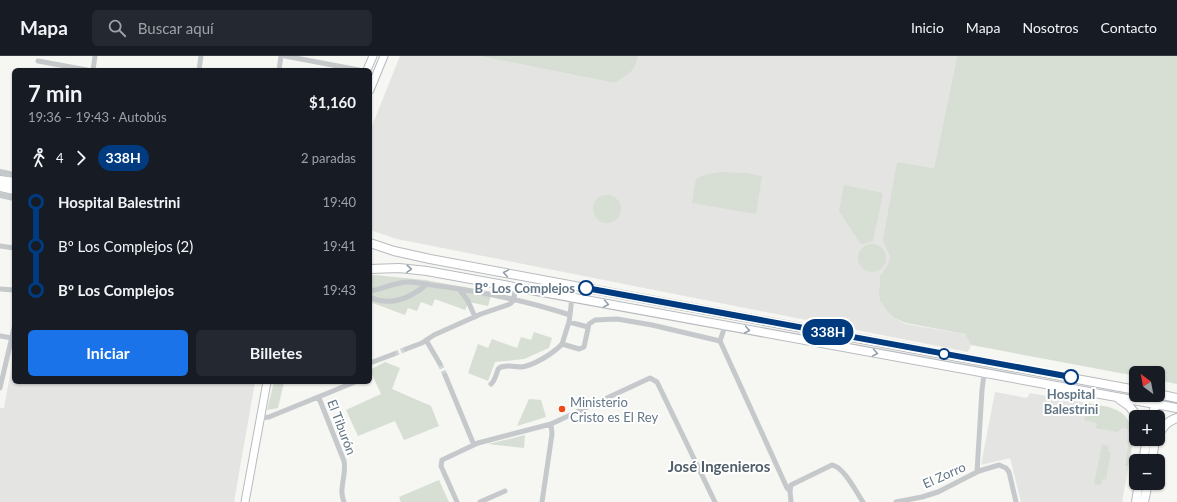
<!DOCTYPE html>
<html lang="es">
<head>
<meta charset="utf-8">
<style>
	body { margin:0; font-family:Lato,sans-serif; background:#242831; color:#f1f3f6; height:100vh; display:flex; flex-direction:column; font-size:15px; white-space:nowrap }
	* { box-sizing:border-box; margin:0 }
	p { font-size:13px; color:#9ea1a6 }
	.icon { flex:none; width:22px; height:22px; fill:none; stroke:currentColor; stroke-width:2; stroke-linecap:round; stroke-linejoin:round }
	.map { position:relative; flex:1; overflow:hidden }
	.sheet { position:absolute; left:12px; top:12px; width:360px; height:316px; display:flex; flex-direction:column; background:#171b24; border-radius:6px; box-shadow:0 1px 3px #0004 }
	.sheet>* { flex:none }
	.badge { padding:0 8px; border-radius:13px; font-size:14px; line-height:26px }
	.needle { width:26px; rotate:328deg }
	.buttons { position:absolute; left:1129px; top:310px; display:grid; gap:8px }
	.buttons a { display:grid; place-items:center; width:36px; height:36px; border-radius:6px; background:#171b24; box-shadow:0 1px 3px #0004; font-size:20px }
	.map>.badge { position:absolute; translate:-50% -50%; box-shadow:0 0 0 2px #fff }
	.legs { display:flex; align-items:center; gap:6px; height:44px; padding:0 16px; font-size:13px }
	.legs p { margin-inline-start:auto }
	.head { display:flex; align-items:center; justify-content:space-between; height:68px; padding:0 16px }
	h1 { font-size:22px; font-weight:700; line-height:30px }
	.button { display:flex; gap:8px; margin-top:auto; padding:8px 16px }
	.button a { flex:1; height:46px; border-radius:6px; background:#1a73e8; color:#fff; font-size:16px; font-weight:700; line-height:46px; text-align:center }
	.button a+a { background:#242831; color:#f1f3f6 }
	ul { padding:0 16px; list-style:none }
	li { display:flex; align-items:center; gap:14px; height:44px; font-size:15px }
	li i { display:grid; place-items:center; width:6px; height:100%; margin:0 5px; background:currentColor }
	li i::after { content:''; width:10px; height:10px; margin:-5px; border:3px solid; border-radius:50%; background:#171b24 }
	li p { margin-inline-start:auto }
	li:first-child i { background:linear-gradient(#0000 50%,currentColor 0) }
	li:last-child i { background:linear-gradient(currentColor 50%,#0000 0) }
	header { display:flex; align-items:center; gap:24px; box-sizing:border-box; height:56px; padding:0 20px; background:#171b24; border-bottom:1px solid #363941 }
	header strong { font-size:19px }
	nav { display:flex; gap:22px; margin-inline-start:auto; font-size:14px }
	.search { width:280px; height:36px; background:#242831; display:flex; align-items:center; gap:10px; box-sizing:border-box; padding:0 14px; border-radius:6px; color:#9ea1a6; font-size:15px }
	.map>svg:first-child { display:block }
	.built { fill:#e4e5e3 }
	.green { fill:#d7ded3 }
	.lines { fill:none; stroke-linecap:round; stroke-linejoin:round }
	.minor-tunnel { stroke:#d1d6d7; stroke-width:5; stroke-dasharray:5 2.5; stroke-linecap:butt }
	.secondary-casing { stroke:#b5bbbf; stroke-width:9 }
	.primary-casing { stroke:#b8bcc0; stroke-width:10 }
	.minor { stroke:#c5c9cc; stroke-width:5 }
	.tertiary { stroke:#c5c9cc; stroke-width:6 }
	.secondary { stroke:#fff; stroke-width:7 }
	.primary { stroke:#fff; stroke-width:8 }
	.oneway { stroke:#919faa }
	.line-1-casing { stroke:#fff; stroke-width:9 }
	.line-1 { stroke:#003b80; stroke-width:6 }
	.stop-1-dot { fill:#fff; stroke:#003b80; stroke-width:2 }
	.poi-dot { fill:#f24816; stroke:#fff; stroke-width:1.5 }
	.labels { text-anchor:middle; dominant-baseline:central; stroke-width:4; stroke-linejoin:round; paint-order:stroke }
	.stop-label { font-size:13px; font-weight:bold; fill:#627686; stroke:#fff; text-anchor:end }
	.poi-label { font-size:13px; fill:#627686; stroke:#fff; text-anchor:start }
	.street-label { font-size:13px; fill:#627686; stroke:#fff }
	.quarter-label { font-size:15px; font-weight:bold; fill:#515f6a; stroke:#fff }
</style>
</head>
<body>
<header>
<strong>Mapa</strong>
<div class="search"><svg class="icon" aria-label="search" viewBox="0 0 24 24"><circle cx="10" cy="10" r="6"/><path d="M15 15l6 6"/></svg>Buscar aquí</div>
<nav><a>Inicio</a><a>Mapa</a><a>Nosotros</a><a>Contacto</a></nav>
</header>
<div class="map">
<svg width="1177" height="446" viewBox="0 0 1177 446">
	<rect width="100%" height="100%" fill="#f6f6f2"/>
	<path class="built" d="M 400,0 L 479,0 L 614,27 L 637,5 L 638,0 L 957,0 L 934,112 L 897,106 L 887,193 L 890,201 L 887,210 L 880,220 L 879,236 L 880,245 L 886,254 L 894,262 L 906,268 L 965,278 L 971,289 L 968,296 L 397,183 L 370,174 L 370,75 Z
		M 14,298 L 14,326 L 255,326 L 234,446 L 0,446 L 0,352 L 4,352 Z
		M 995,336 L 1027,342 L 1030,337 L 1109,351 L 1121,357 L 1129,369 L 1133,386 L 1122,446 L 1021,446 L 1010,402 L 981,409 Z"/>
	<path class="green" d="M 479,0 L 638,0 C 636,15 626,20 614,27 Z
		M 957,0 L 1177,0 L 1177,328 L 1158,324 L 1158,317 L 1136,317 L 1136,320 L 971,289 L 965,278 L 906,267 L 894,262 L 886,254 L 880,245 L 879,236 L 880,220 L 887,210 L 890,201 L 883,184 L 897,106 L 934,112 Z
		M 721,116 L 746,117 L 762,120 L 756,158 L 692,147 L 696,123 L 704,119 Z
		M 844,129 L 883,137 L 873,185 L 863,188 L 860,187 L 839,155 Z
		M593 153a14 14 0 1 1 28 0a14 14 0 1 1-28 0Z
		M858 202a14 14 0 1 1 28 0a14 14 0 1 1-28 0Z
		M 375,219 L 425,224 L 492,236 L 488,250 L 469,246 L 465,254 L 435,243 L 432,250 L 421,246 L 417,255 L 408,252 L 405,259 L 370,246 L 370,220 Z
		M 534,276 L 552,282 L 549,292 L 524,303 L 495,306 L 488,325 L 468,317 L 478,288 L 488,292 L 492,283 L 517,292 L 521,281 L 531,284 Z
		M 385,306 L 400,312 L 392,333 L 431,350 L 439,370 L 404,384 L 395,365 L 358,380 L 346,354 L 381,338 L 370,314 Z
		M 274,326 L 284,326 L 278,352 L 267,354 Z
		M 529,343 L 541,344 L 546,361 L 517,370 Z
		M 1087,347 C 1096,349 1106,350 1114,353 C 1139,362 1132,391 1128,410 L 1125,410 L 1130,379 L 1128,374 L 1125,372 L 1121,373 L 1118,376 L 1096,372 L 1097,367 L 1084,364 Z
		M 525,379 L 524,392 L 488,388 Z
		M 1102,388 L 1109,390 L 1108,395 L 1111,396 L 1106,424 L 1102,423 L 1101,429 L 1094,428 Z
		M 439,424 L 449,446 L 401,446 L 399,441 Z"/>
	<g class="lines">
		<path class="minor-tunnel" d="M 394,298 L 406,293
			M 440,308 L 445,319"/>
		<defs>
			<path id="secondary" d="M 367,14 L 373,0
				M 370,34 L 384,0
				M 245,446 L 267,326"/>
			<path id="primary" d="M 0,124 L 14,126
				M 0,131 L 14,134
				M 370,187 L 394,195 L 430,203 L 1136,334
				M 370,213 L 399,212 L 427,215 L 1177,352
				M 1158,338 L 1177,342
				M 1119,343 L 1129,350 L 1138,361
				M 1152,361 L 1158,339
				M 1158,381 C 1161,372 1168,365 1177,362
				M 1143,405 L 1147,383
				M 1152,405 L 1155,383
				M 1136,446 L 1139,427
				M 1144,446 L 1148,427"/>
		</defs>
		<use href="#secondary" class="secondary-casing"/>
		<use href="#primary" class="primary-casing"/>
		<path class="minor" d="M 285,0 L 359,14
			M 38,5 L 87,14
			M 93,14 L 95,0
			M 199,14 L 201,0
			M 279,14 L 281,0
			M 0,190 L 14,192
			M 0,233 L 14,234
			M 459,233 L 468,245 L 475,261
			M 370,235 C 383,233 395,226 409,226 C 418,226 429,229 439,230 C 484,236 527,245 570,259 L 569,266 L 562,288 L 579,293 L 584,291 L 589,268 L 595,264 L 617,263 L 652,269 L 720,285 L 787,432 L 790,435
			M 370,241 C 390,251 411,242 427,228
			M 570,259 L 572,241
			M 569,266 L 588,271
			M 0,280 L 12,282
			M 426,284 L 440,308
			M 720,285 L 725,270
			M 406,293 L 422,287 L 434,279 L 481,258 L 510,248 L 514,244 L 515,231
			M 370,307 L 394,298
			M 445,319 L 474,389
			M 491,328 C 496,324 497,313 499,312 C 506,308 515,311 521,311 C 533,310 554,297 562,288
			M 0,332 L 14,272
			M 319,342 L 344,405 C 347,419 338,433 344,446
			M 260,362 L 269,361 L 355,326
			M 977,416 L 982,334 L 984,318
			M 457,446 L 441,410 L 442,404 L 478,387 L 551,368 L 650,322 L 657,326 L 715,446
			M 480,446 L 505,435
			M 542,446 L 552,378 L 551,368
			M 791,446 L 790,435 L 791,429 L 832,409 C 844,411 856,436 863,446
			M 896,446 L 922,441 L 938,436 L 979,415 L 999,409 L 1006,412 L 1009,416 L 1016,446"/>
		<path class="tertiary" d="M 0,116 L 14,119
			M 0,139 L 14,142"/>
		<use href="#secondary" class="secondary"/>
		<use href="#primary" class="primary"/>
	</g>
	<defs><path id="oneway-chevron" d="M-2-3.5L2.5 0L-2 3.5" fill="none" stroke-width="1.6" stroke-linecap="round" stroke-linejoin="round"/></defs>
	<g class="oneway">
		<use href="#oneway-chevron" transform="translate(409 213) rotate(4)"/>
		<use href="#oneway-chevron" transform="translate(506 217) rotate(-170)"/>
		<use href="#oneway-chevron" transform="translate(606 248) rotate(10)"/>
		<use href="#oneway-chevron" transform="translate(747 274) rotate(10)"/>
		<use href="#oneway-chevron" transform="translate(875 297) rotate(10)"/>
	</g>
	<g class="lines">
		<defs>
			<path id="line-1" d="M 586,232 L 1071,321"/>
		</defs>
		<use href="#line-1" class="line-1-casing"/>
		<use href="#line-1" class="line-1"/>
	</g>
	<g class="stop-1-dot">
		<circle cx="586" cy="232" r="7"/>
		<circle cx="944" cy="298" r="5"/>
		<circle cx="1071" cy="321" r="7"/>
	</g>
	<circle class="poi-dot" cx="562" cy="353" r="4"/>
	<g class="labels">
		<g class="stop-label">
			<text x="575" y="232">Bº Los Complejos</text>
			<text x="1071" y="338" text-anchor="middle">Hospital<tspan x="1071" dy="15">Balestrini</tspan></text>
		</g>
		<g class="poi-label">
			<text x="570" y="346">Ministerio<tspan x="570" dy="15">Cristo es El Rey</tspan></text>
		</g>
		<g class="street-label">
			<text transform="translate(342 371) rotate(69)">El Tiburón</text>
			<text transform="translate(944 419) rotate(-24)">El Zorro</text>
		</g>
		<g class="quarter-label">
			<text x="719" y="410">José Ingenieros</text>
		</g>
	</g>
</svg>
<div class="buttons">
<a><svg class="needle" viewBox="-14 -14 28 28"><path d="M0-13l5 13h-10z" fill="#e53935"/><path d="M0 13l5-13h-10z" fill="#9ea1a6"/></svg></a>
<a>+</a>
<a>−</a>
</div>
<b class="badge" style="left:828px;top:276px;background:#003b80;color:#fff">338H</b>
<section class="sheet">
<div class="head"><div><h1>7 min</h1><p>19:36 – 19:43 · Autobús</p></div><b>$1,160</b></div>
<div class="legs"><svg class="icon" aria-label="walk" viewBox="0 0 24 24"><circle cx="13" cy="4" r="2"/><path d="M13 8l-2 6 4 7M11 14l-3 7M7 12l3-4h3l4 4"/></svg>4<svg class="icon" aria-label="forward" viewBox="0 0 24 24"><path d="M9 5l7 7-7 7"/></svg><b class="badge" style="background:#003b80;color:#fff">338H</b><p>2 paradas</p></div>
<ul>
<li><i style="color:#003b80"></i><b>Hospital Balestrini</b><p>19:40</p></li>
<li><i style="color:#003b80"></i><span>Bº Los Complejos (2)</span><p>19:41</p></li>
<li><i style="color:#003b80"></i><b>Bº Los Complejos</b><p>19:43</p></li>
</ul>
<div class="button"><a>Iniciar</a><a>Billetes</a></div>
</section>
</div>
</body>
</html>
